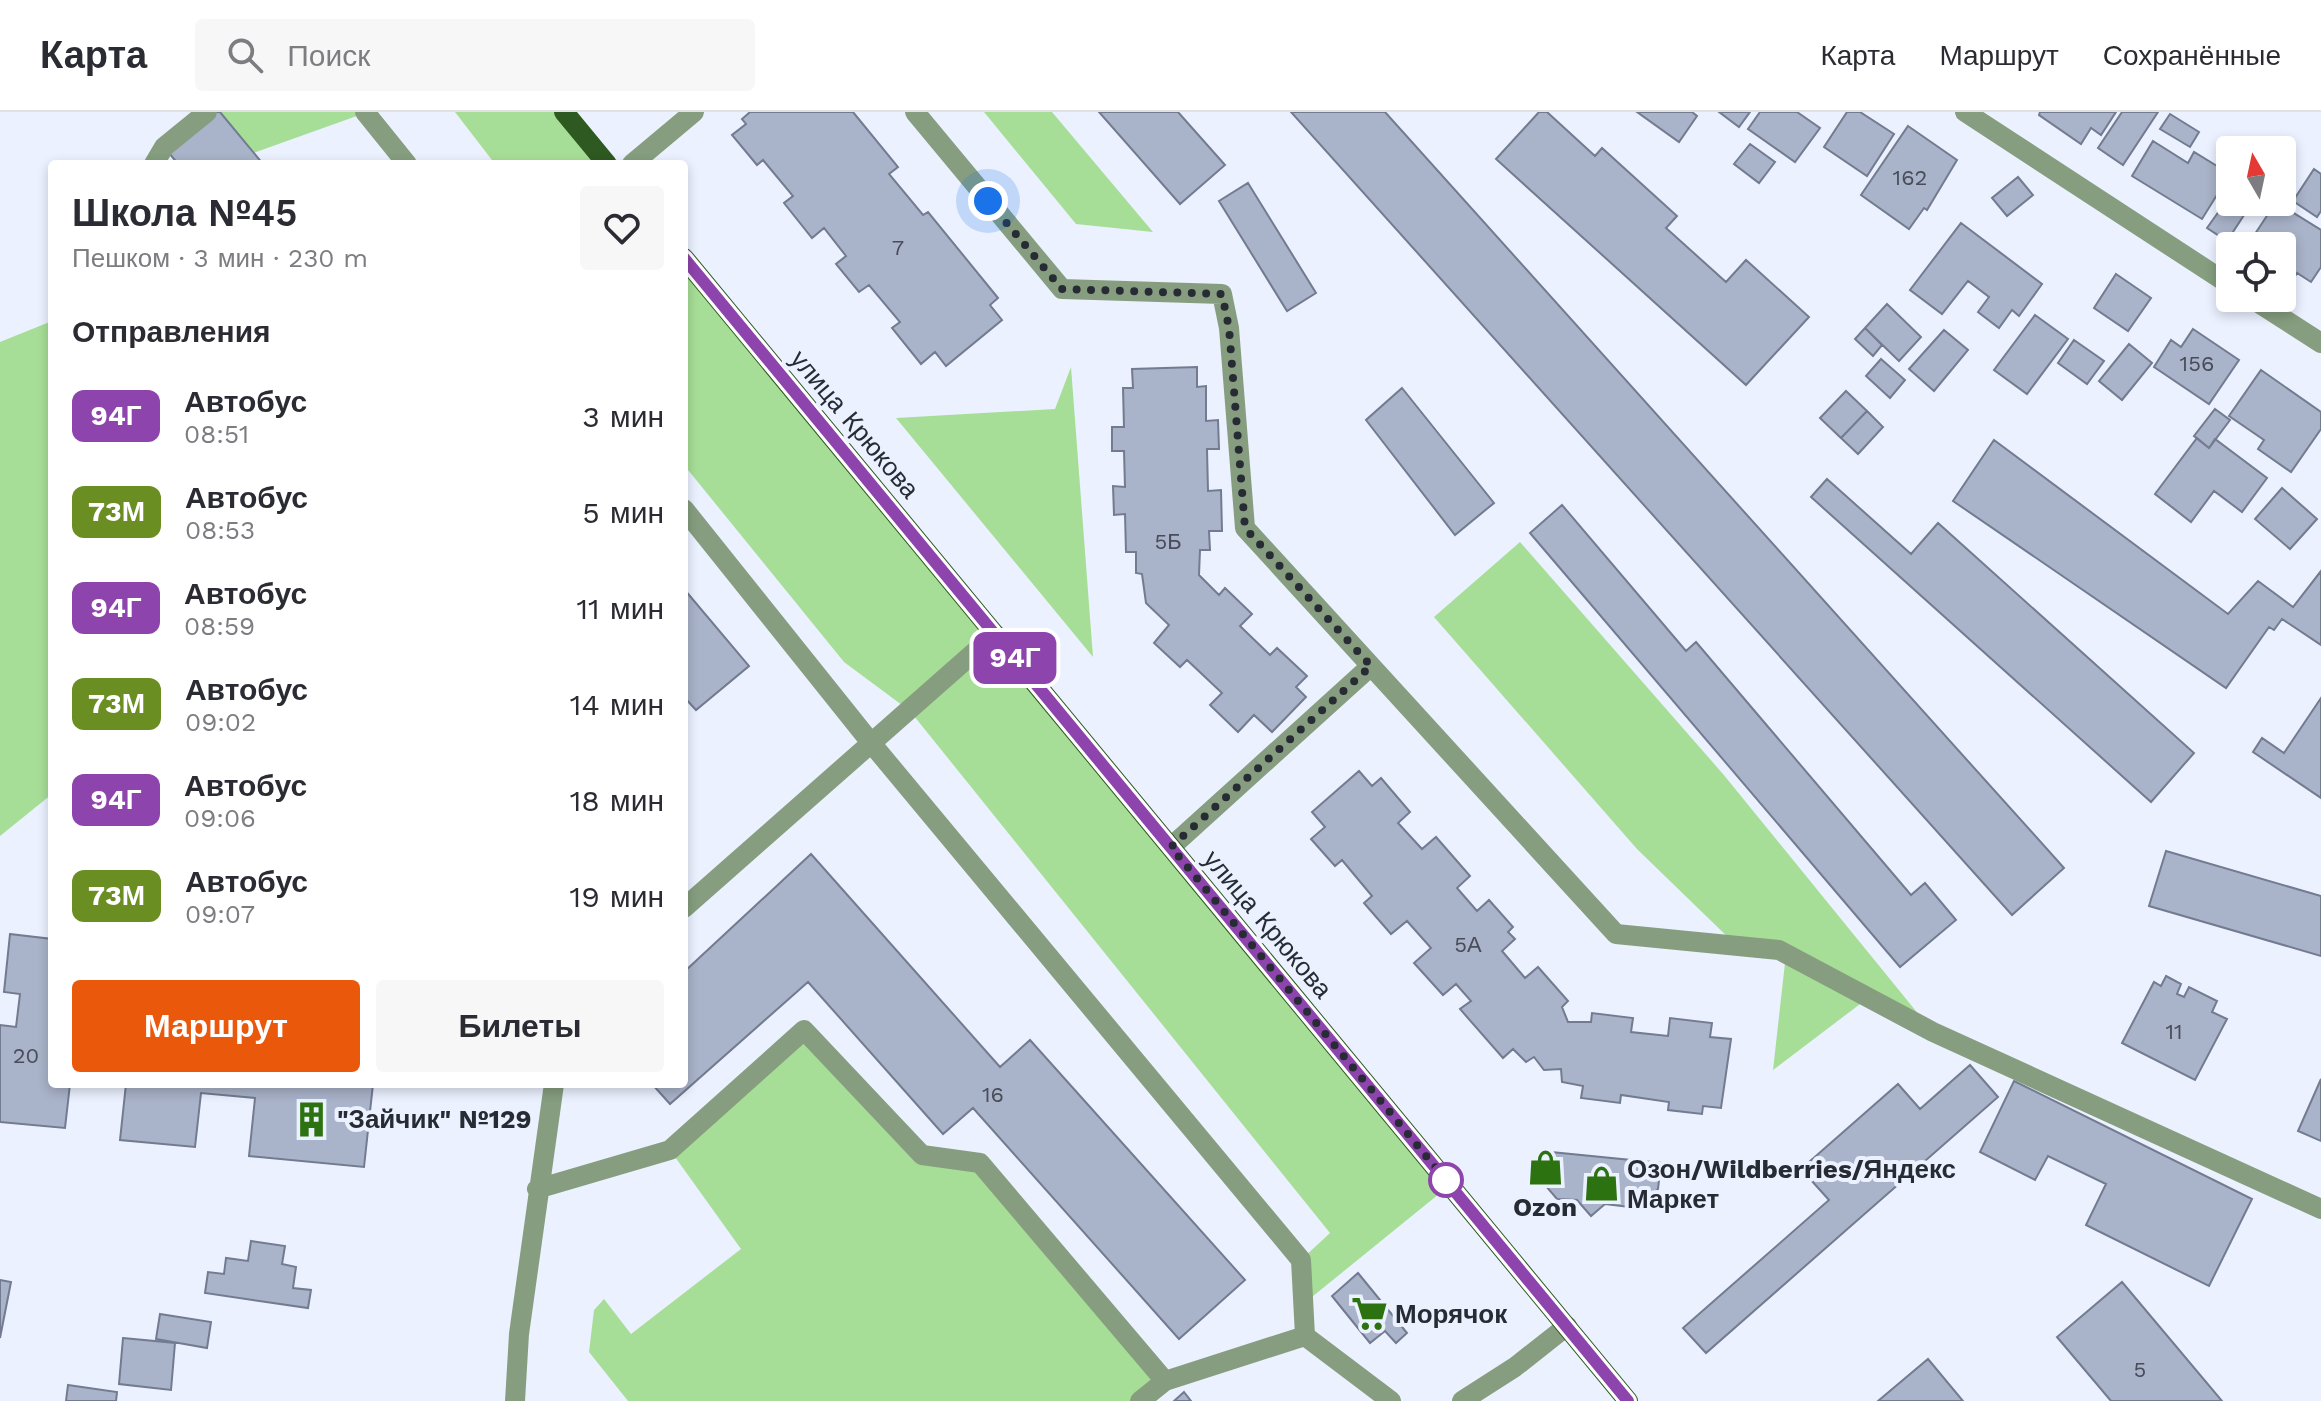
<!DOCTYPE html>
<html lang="ru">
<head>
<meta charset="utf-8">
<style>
	body { margin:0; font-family:"Work Sans",sans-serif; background:#f7f7f7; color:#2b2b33; height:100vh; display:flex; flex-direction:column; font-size:30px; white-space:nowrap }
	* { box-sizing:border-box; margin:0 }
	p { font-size:26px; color:#7c7c81 }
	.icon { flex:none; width:44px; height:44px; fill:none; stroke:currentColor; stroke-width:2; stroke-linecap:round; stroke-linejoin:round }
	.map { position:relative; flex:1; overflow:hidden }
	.side { position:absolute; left:48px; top:48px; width:640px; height:928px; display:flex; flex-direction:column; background:#fff; border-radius:8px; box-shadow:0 4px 12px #0003 }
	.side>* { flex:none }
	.badge { padding:0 16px; border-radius:12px; font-size:28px; line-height:52px }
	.needle { width:52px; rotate:351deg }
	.controls { position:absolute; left:2216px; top:24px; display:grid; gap:16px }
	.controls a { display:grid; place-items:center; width:80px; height:80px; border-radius:8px; background:#fff; box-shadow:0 4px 12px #0003; font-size:40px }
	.you { position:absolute; width:40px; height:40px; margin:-20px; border:6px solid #fff; border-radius:50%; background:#1a73e8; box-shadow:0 0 0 12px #1a73e833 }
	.map>.badge { position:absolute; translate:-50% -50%; box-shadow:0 0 0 4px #fff }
	h2 { padding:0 24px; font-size:30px; line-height:72px }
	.round { display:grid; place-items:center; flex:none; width:84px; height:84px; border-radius:8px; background:#f7f7f7 }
	.headline { display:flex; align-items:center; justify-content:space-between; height:136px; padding:0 24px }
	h1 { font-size:38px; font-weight:600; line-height:60px }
	.cta { display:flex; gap:16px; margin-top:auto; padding:16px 24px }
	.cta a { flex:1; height:92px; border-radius:8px; background:#ea580c; color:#fff; font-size:32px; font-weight:600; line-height:92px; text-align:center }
	.cta a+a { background:#f7f7f7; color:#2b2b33 }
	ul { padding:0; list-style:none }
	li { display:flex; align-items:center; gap:24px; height:96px; padding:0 24px }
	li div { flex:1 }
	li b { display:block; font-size:30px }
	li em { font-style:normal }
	li .badge { min-width:88px; font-weight:700; text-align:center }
	header { display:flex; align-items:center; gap:48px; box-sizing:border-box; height:112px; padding:0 40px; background:#fff; border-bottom:2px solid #e1e1e2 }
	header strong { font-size:38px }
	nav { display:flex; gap:44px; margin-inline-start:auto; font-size:28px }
	.search { width:560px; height:72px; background:#f7f7f7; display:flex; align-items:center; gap:20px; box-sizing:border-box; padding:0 28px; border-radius:8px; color:#7c7c81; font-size:30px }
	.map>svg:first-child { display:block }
	.green { fill:#a7de97 }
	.building { fill:#a9b3c9; stroke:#727b90; stroke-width:2 }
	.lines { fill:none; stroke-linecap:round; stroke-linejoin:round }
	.minor { stroke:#869e7f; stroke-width:20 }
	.major { stroke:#2e5920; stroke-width:20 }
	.line-casing { stroke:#fff; stroke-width:18 }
	.line { stroke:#8e44ad; stroke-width:12 }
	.walk { stroke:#272b34; stroke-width:8; stroke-dasharray:0 14.4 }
	.stop-dot { fill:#fff; stroke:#8e44ad; stroke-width:4 }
	.labels { text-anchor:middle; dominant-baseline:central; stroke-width:8; stroke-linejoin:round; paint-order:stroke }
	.number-label { font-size:22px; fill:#484d59 }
	.street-label { font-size:26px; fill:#272b34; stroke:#ebf1ff }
	.poi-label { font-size:26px; font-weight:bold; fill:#272b34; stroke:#ebf1ff; text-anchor:start }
</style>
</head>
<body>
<header>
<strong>Карта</strong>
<div class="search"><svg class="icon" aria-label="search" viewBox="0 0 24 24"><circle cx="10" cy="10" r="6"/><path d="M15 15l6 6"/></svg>Поиск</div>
<nav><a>Карта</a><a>Маршрут</a><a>Сохранённые</a></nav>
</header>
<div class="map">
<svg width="2321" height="1289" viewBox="0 0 2321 1289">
	<rect width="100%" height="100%" fill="#ebf1ff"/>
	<path class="green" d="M 220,0 L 368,0 L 253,41 Z
		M 455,0 L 564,0 L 607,52 L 495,52 Z
		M 984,0 L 1052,0 L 1153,120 L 1076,112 Z
		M 684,146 L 1450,1073 L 1307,1189 L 1301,1148 L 1330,1121 L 910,599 L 844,550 L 684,353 Z
		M 52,209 L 52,682 L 0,724 L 0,230 Z
		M 1071,255 L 1093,545 L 896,306 L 1055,297 Z
		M 1520,430 L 1723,662 L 1933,920 L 1868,886 L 1773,958 L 1786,842 L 1737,834 L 1637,737 L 1434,505 Z
		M 804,918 L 922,1043 L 980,1051 L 1165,1269 L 1140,1289 L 628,1289 L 589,1240 L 594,1198 L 604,1187 L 631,1222 L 741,1137 L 670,1038 Z"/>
	<path class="building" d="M 207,0 L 220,0 L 263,52 L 178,52 L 164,35 Z
		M 750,0 L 853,0 L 898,55 L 889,62 L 923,103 L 928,100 L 998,186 L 990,193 L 1002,208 L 946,254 L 935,240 L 921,252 L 892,216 L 900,210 L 869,173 L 859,180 L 836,152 L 846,144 L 824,116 L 812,126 L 784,91 L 793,84 L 763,48 L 757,53 L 732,23 L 746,12 L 742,7 Z
		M 1099,0 L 1178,0 L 1225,53 L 1180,92 Z
		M 1291,0 L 1385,0 L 2064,756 L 2012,803 Z
		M 1539,0 L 1547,0 L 1595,44 L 1602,36 L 1677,104 L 1666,116 L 1726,170 L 1746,148 L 1809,205 L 1746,273 L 1496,47 Z
		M 1637,0 L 1692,0 L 1697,4 L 1679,30 Z
		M 1719,0 L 1750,0 L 1739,15 Z
		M 1760,0 L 1797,0 L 1820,16 L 1795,50 L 1748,17 Z
		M 1847,0 L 1860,0 L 1894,22 L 1867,64 L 1824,35 Z
		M 2040,0 L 2116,0 L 2101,23 L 2091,16 L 2081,32 L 2039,3 Z
		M 2122,0 L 2158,0 L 2123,53 L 2098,36 Z
		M 2170,2 L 2199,20 L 2190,35 L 2160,17 Z
		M 1908,14 L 1957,48 L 1927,98 L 1924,96 L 1909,117 L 1861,83 Z
		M 2153,29 L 2188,51 L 2194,40 L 2230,62 L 2202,107 L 2132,64 Z
		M 1750,32 L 1775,50 L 1759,71 L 1734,52 Z
		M 2314,57 L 2321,62 L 2321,99 L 2317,105 L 2293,89 Z
		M 2018,65 L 2033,83 L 2007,104 L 1992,86 Z
		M 1248,71 L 1316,181 L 1287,199 L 1219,89 Z
		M 2227,88 L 2246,100 L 2227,129 L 2207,116 Z
		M 2276,90 L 2321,118 L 2321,155 L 2311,170 L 2297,161 L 2292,169 L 2282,163 L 2282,134 L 2247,134 Z
		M 1961,111 L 2042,172 L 2019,204 L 2012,198 L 1999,216 L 1978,200 L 1989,185 L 1968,169 L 1942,202 L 1910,178 Z
		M 2116,162 L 2151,186 L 2128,219 L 2094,196 Z
		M 1887,192 L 1921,225 L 1899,249 L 1865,216 Z
		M 2035,203 L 2068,227 L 2027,282 L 1994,258 Z
		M 1865,216 L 1882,233 L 1873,244 L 1855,227 Z
		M 2193,217 L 2239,248 L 2209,292 L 2154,255 L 2171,228 L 2181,235 Z
		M 1944,218 L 1968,238 L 1934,279 L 1909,257 Z
		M 2074,228 L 2104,249 L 2087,272 L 2058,251 Z
		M 2129,232 L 2152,251 L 2122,288 L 2099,269 Z
		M 1881,247 L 1905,268 L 1890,286 L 1866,264 Z
		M 1197,255 L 1197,275 L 1206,274 L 1206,309 L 1218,308 L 1219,337 L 1207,337 L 1208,379 L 1221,378 L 1222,419 L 1209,419 L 1210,438 L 1200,438 L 1199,463 L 1219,483 L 1225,476 L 1252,502 L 1240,514 L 1270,543 L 1277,536 L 1307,564 L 1296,575 L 1306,585 L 1272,620 L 1254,603 L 1238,620 L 1210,593 L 1222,581 L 1187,548 L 1180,555 L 1154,531 L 1169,513 L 1146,491 L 1142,462 L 1136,461 L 1136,440 L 1126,440 L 1125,402 L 1114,403 L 1113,374 L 1125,375 L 1124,339 L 1112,339 L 1112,315 L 1124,315 L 1123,276 L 1133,276 L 1132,257 Z
		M 2261,258 L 2321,300 L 2321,317 L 2291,360 L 2258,337 L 2264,328 L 2229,304 Z
		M 1402,276 L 1494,391 L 1455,423 L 1366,308 Z
		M 1846,279 L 1867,299 L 1841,326 L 1820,306 Z
		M 2215,297 L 2230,308 L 2209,336 L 2194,324 Z
		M 1867,299 L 1883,315 L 1858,342 L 1841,326 Z
		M 2197,326 L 2209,336 L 2215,327 L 2267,366 L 2242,400 L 2214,379 L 2191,410 L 2155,382 Z
		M 1994,328 L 2228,502 L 2258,469 L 2293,495 L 2321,459 L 2321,533 L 2282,507 L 2274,518 L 2269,515 L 2226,576 L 1953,389 Z
		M 1827,367 L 1911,442 L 1938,411 L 2194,641 L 2151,690 L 1811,385 Z
		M 2282,376 L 2317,407 L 2290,437 L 2255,407 Z
		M 1562,393 L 1686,539 L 1696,530 L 1911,783 L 1925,771 L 1956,808 L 1900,855 L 1530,421 Z
		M 684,477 L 749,554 L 696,598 L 684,585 Z
		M 2321,586 L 2321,686 L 2253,640 L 2262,626 L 2284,641 Z
		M 1359,659 L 1372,674 L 1381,666 L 1410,700 L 1398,711 L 1422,737 L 1436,725 L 1470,764 L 1457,776 L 1477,799 L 1489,788 L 1513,815 L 1508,820 L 1515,827 L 1502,839 L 1525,866 L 1538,855 L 1568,889 L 1562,895 L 1568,910 L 1591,910 L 1592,901 L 1633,906 L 1631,920 L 1668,924 L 1670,906 L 1712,911 L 1710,925 L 1731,927 L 1721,996 L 1703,994 L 1702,1002 L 1668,998 L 1669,990 L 1621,983 L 1620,991 L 1581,986 L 1583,974 L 1562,970 L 1561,957 L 1544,958 L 1534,945 L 1526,950 L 1513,937 L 1503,946 L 1460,897 L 1471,889 L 1456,872 L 1443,883 L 1414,851 L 1431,836 L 1407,809 L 1391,822 L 1364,791 L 1372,784 L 1342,748 L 1335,754 L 1311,727 L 1325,715 L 1312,700 Z
		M 2166,739 L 2321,784 L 2321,844 L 2149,794 Z
		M 811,742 L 1000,955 L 1030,928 L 1245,1168 L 1179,1227 L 973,996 L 943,1022 L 808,870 L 670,992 L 652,972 L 684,972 L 684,860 Z
		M 10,822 L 52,827 L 52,972 L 70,972 L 65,1016 L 0,1010 L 0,913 L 16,915 L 20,882 L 4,880 Z
		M 2166,864 L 2181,872 L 2177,882 L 2184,885 L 2189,875 L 2217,889 L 2212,900 L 2227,907 L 2195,968 L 2122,931 L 2154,870 L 2161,874 Z
		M 1970,953 L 1998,985 L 1706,1241 L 1683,1216 L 1829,1088 L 1801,1057 L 1898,972 L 1920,997 Z
		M 2321,967 L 2321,1029 L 2298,1019 Z
		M 2014,969 L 2252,1087 L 2209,1174 L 2086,1113 L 2106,1072 L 2048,1044 L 2035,1068 L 1980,1040 Z
		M 126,972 L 373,972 L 364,1055 L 249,1044 L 255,986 L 201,981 L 195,1035 L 120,1028 Z
		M 1541,1039 L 1661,1051 L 1658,1077 L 1637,1096 L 1605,1092 L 1591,1104 L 1577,1088 L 1557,1087 L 1539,1066 Z
		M 251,1129 L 285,1134 L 282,1152 L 296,1155 L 293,1176 L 311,1178 L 308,1196 L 205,1181 L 208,1160 L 224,1162 L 226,1146 L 248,1149 Z
		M 1358,1161 L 1407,1221 L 1396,1231 L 1385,1219 L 1370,1231 L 1332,1184 Z
		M 0,1168 L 11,1170 L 0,1226 Z
		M 2122,1170 L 2222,1289 L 2111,1289 L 2057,1225 Z
		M 160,1202 L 211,1210 L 207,1236 L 156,1227 Z
		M 123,1226 L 175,1231 L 171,1278 L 119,1272 Z
		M 1928,1247 L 1963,1289 L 1878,1289 Z
		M 68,1273 L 117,1280 L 116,1289 L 66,1289 Z
		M 1184,1280 L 1191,1289 L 1174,1289 Z"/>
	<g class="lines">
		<path class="minor" d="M 365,0 L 407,52
			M 915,0 L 1062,177 L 1222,182 L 1229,216 L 1245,416 L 1616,822 L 1779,838 L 1933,920 L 2321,1097
			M 1965,0 L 2230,173
			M 154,52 L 164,35 L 207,0
			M 632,52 L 694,0
			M 2251,186 L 2321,231
			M 684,397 L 872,632 L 1301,1148 L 1305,1224 L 1165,1269 L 1140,1289
			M 1171,735 L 1371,554
			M 684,796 L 995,522
			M 537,1077 L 670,1038 L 804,918 L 922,1043 L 980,1051 L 1165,1269
			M 1305,1224 L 1391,1289
			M 515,1289 L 519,1222 L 554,972
			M 1462,1289 L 1515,1255 L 1567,1214"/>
		<path class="major" d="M 564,0 L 607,52
			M 684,146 L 1628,1289"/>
	</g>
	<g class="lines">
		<defs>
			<path id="line" d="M 684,146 L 1628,1289"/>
		</defs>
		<use href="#line" class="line-casing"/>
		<use href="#line" class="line"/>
		<path class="walk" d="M 988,89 L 1062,177 L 1222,182 L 1229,216 L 1245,416 L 1371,554 L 1171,735 L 1450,1073 L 1446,1068"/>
	</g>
	<defs>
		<symbol id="building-bare" viewBox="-9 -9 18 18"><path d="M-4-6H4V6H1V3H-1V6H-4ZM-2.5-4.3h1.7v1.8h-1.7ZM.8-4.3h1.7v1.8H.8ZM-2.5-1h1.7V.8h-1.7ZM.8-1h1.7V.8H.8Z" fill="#2d7210" stroke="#ebf1ff" stroke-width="2.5" paint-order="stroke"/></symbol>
		<symbol id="shop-bare" viewBox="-9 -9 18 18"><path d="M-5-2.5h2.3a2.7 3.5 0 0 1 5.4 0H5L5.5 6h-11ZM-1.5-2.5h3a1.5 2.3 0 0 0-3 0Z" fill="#2d7210" stroke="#ebf1ff" stroke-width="2.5" paint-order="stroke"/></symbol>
		<symbol id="supermarket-bare" viewBox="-9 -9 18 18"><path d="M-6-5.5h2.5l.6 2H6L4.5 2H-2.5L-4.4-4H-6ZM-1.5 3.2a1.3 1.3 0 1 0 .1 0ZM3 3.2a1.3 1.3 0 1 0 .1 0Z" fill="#2d7210" stroke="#ebf1ff" stroke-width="2.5" paint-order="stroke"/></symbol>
	</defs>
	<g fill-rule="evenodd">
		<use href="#building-bare" x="286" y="982" width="51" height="51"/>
		<use href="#shop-bare" x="1520" y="1030" width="51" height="51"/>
		<use href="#shop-bare" x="1576" y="1046" width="51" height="51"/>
		<use href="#supermarket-bare" x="1344" y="1176" width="51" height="51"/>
	</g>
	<circle class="stop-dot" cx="1446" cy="1068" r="16"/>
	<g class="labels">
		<g class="number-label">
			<text x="1910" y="65">162</text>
			<text x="898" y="135">7</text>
			<text x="2197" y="251">156</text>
			<text x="1168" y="429">5Б</text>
			<text x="1468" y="832">5А</text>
			<text x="2174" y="919">11</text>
			<text x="26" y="943">20</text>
			<text x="993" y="982">16</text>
			<text x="2140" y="1257">5</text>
		</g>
		<g class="street-label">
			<text transform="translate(855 312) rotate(50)">улица Крюкова</text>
			<text transform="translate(1268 812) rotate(50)">улица Крюкова</text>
		</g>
		<g class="poi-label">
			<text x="337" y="1007">"Зайчик" №129</text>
			<text x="1627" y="1057">Озон/Wildberries/Яндекс<tspan x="1627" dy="30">Маркет</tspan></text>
			<text x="1545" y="1095" text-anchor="middle">Ozon</text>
			<text x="1395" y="1202">Морячок</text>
		</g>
	</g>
</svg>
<div class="controls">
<a><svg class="needle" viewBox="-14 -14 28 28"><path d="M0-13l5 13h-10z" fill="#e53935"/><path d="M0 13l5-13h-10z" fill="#7c7c81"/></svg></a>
<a><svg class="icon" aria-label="locate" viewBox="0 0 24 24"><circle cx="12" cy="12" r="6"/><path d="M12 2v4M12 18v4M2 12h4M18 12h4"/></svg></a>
</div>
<div class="you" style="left:988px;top:89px"></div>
<b class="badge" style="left:1015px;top:546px;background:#8e44ad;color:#fff">94Г</b>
<section class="side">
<div class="headline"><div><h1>Школа №45</h1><p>Пешком · 3 мин · 230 m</p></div><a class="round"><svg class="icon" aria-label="heart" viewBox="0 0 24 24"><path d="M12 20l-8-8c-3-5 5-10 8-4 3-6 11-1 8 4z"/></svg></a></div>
<h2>Отправления</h2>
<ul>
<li><span class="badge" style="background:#8e44ad;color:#fff">94Г</span><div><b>Автобус</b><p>08:51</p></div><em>3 мин</em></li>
<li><span class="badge" style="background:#6b8e23;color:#fff">73М</span><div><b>Автобус</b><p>08:53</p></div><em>5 мин</em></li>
<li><span class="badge" style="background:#8e44ad;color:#fff">94Г</span><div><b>Автобус</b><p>08:59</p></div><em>11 мин</em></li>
<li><span class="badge" style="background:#6b8e23;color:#fff">73М</span><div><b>Автобус</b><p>09:02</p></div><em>14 мин</em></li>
<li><span class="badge" style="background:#8e44ad;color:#fff">94Г</span><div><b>Автобус</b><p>09:06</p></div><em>18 мин</em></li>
<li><span class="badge" style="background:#6b8e23;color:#fff">73М</span><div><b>Автобус</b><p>09:07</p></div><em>19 мин</em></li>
</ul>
<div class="cta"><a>Маршрут</a><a>Билеты</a></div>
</section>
</div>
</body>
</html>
